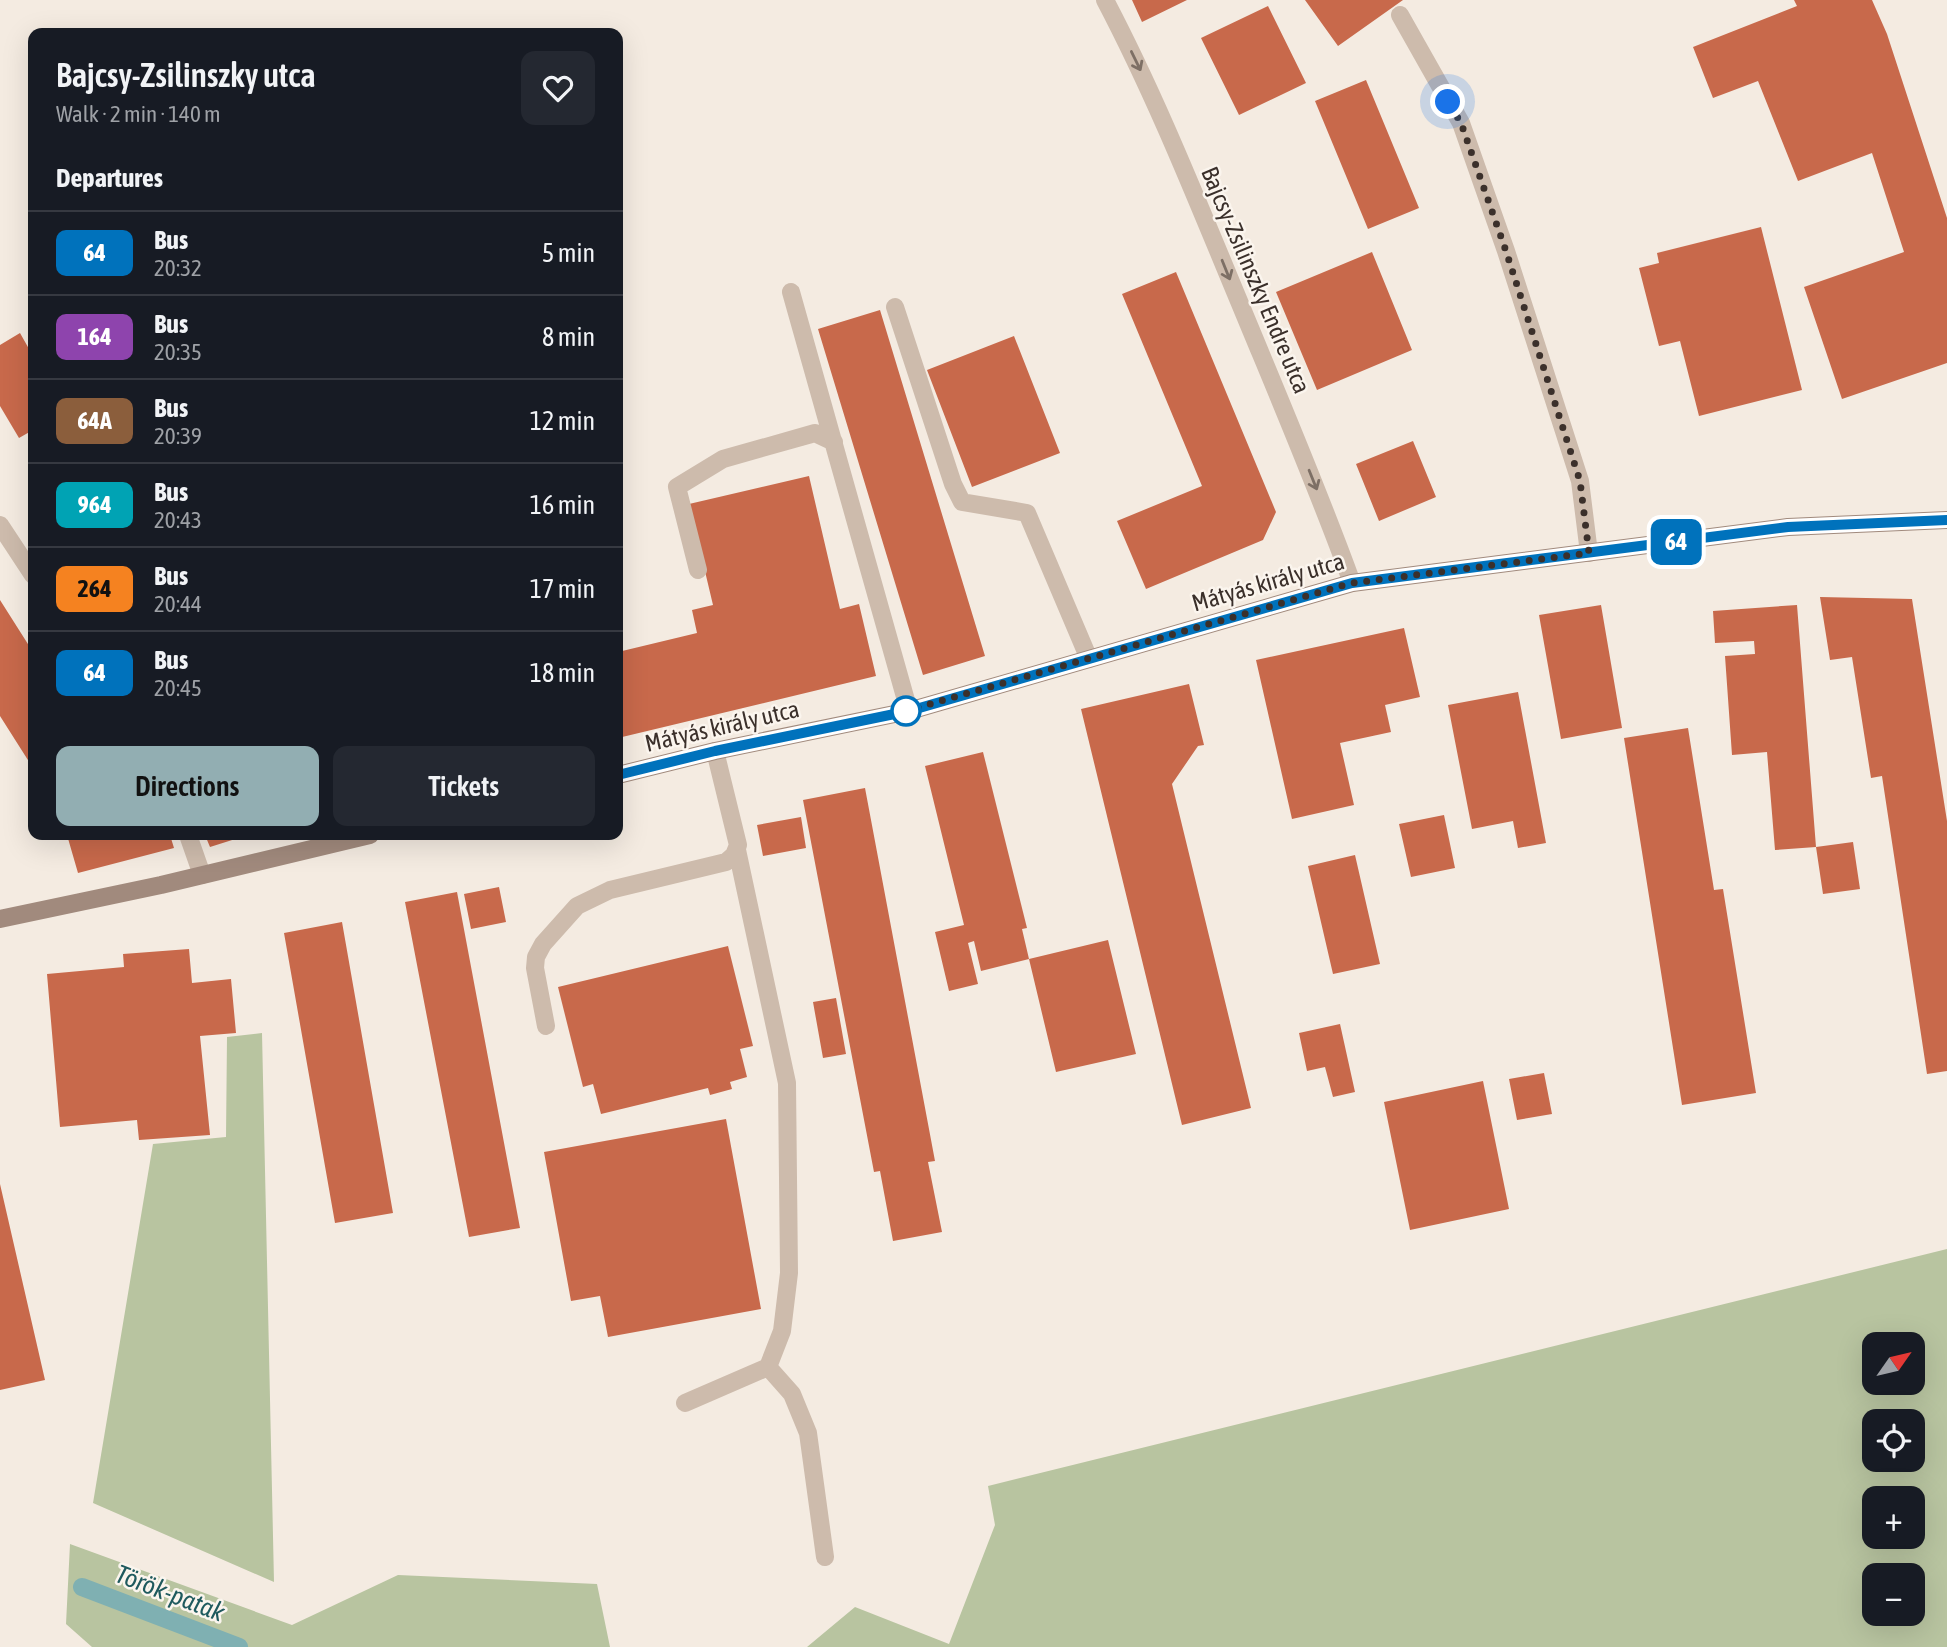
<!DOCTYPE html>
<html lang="en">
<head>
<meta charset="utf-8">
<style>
	body { margin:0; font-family:"Asap Condensed",sans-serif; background:#242831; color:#f1f3f6; height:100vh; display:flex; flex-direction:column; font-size:26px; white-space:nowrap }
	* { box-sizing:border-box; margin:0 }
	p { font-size:23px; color:#9ea1a6 }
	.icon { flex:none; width:38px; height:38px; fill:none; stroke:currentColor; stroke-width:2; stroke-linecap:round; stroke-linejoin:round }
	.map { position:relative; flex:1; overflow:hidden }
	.details { position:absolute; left:28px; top:28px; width:595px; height:812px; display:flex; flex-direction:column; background:#171b24; border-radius:14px; box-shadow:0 7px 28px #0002 }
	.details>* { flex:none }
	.badge { padding:0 14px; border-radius:10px; font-size:24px; line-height:46px }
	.needle { width:46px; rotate:56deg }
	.controls { position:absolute; left:1862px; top:1332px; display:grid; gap:14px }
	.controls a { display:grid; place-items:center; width:63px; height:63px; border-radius:14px; background:#171b24; box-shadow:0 7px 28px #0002; font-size:35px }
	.you { position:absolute; width:35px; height:35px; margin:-18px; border:5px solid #fff; border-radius:50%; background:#1a73e8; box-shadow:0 0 0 10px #1a73e833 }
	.map>.badge { position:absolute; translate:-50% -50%; box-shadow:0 0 0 4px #fff }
	h2 { padding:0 28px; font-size:26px; line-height:63px }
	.round { display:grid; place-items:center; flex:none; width:74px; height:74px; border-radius:14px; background:#242831 }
	.head { display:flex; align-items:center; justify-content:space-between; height:119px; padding:0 28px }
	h1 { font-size:33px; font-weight:600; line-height:52px }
	.action { display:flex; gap:14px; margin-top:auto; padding:14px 28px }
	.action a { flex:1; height:80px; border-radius:14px; background:#92aeb2; color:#111; font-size:28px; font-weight:600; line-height:80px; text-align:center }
	.action a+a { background:#242831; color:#f1f3f6 }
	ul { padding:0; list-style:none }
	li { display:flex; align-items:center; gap:21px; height:84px; padding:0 28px; border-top:2px solid #363941 }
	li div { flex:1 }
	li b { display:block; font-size:26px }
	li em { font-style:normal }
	li .badge { min-width:77px; font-weight:700; text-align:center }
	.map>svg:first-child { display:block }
	.green { fill:#b8c4a0; fill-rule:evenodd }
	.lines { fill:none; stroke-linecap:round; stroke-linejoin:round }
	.stream { stroke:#7fb0b2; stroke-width:18 }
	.building { fill:#c8694b }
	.service { stroke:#cdbbac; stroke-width:18 }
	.minor { stroke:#cdbbac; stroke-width:18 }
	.secondary { stroke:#a18a7d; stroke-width:18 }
	.oneway { stroke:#7d6f65 }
	.line-casing { stroke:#fff; stroke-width:16 }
	.line { stroke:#0072bc; stroke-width:10 }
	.walk { stroke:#3b302b; stroke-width:7; stroke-dasharray:0 12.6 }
	.stop-dot { fill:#fff; stroke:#0072bc; stroke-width:3.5 }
	.labels { text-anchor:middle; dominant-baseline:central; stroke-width:5; stroke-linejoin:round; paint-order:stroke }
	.street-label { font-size:24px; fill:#3b302b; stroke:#fbf5ee }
	.water-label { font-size:26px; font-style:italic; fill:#1f5a5e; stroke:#fbf5ee }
</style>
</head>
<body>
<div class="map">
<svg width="1947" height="1647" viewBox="0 0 1947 1647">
	<rect width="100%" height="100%" fill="#f4ebe1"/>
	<path class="green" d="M 262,1033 L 274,1582 L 93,1503 L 153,1144 L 226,1137 L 227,1037 Z
		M 1947,1249 L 1947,1647 L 807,1647 L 855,1607 L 949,1644 L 995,1525 L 988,1486 ZM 1874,1344 L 1913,1344 L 1913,1382 L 1874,1382 ZM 1913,1421 L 1913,1460 L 1874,1460 L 1874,1421 ZM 1874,1498 L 1913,1498 L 1913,1536 L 1874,1536 ZM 1874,1575 L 1913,1575 L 1913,1614 L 1874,1614 Z
		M 70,1544 L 292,1625 L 398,1575 L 597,1584 L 610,1647 L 92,1647 L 66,1624 Z"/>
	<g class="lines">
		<path class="stream" d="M 82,1587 L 239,1647"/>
	</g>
	<path class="building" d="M 1132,0 L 1187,0 L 1142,22 Z
		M 1305,0 L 1403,0 L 1338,46 Z
		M 1794,0 L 1872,0 L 1887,34 L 1947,218 L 1947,363 L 1842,399 L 1804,287 L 1904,252 L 1872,153 L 1798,181 L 1758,81 L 1713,98 L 1693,47 L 1797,6 Z
		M 1268,6 L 1306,83 L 1239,115 L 1201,38 Z
		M 1366,80 L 1419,208 L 1368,229 L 1315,101 Z
		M 1761,227 L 1802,390 L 1699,416 L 1680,341 L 1659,346 L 1639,268 L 1659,263 L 1657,253 Z
		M 1372,252 L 1412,350 L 1317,390 L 1276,292 Z
		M 1176,272 L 1276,512 L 1263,540 L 1146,589 L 1117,521 L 1202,486 L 1122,294 Z
		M 880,310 L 985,656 L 923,675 L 818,329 Z
		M 20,333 L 33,356 L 33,430 L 19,438 L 0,406 L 0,345 Z
		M 1014,336 L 1060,453 L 972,487 L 927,370 Z
		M 1413,441 L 1436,497 L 1379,521 L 1356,464 Z
		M 809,476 L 840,609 L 859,604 L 876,676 L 618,738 L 618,652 L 697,633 L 692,610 L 713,605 L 689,504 Z
		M 1820,597 L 1912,599 L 1947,821 L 1947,1071 L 1927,1074 L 1882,776 L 1871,778 L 1852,657 L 1830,660 Z
		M 0,600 L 33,652 L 33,768 L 0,716 Z
		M 1601,605 L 1622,728 L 1561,739 L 1539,615 Z
		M 1797,605 L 1816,847 L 1775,850 L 1767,752 L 1732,755 L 1725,656 L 1755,654 L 1754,641 L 1715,643 L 1713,611 Z
		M 1404,628 L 1420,697 L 1385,705 L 1391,732 L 1340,743 L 1354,805 L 1292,819 L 1256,660 Z
		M 1189,684 L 1204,745 L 1198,746 L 1172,784 L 1251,1108 L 1182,1125 L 1081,709 Z
		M 1518,692 L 1546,843 L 1518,848 L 1513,821 L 1472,829 L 1448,705 Z
		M 1688,728 L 1714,890 L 1723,889 L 1756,1093 L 1682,1105 L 1624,738 Z
		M 983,752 L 1027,928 L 1022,929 L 1029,959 L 981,971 L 974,941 L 968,943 L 978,984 L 949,991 L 935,932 L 964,925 L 925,766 Z
		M 865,788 L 935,1161 L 928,1162 L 942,1232 L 893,1241 L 880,1171 L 874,1172 L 803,800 Z
		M 1444,815 L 1455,868 L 1411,877 L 1399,824 Z
		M 801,817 L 806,848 L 763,856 L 757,825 Z
		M 67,835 L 170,835 L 174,848 L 78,873 Z
		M 205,835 L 248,835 L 210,847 Z
		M 1853,842 L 1860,889 L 1823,894 L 1816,847 Z
		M 1355,855 L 1380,964 L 1333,974 L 1308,866 Z
		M 499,887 L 506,922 L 471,929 L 464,894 Z
		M 457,892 L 520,1228 L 469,1237 L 405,902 Z
		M 342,922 L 393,1213 L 335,1223 L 284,933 Z
		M 1108,940 L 1136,1054 L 1056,1072 L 1029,959 Z
		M 728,946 L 753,1046 L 740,1049 L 747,1077 L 730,1082 L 732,1089 L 710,1095 L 708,1088 L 601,1114 L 593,1084 L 583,1087 L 558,987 Z
		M 189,949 L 192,983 L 231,979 L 236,1033 L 200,1036 L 210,1135 L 139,1140 L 137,1120 L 60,1127 L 47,974 L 124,967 L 123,954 Z
		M 836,998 L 846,1054 L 823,1058 L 813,1002 Z
		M 1340,1024 L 1355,1092 L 1333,1097 L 1325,1067 L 1307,1071 L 1299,1033 Z
		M 1544,1073 L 1552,1114 L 1517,1120 L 1509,1079 Z
		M 1483,1081 L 1509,1209 L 1410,1230 L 1384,1102 Z
		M 726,1119 L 761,1309 L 608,1337 L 600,1296 L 571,1301 L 544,1152 Z
		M 0,1184 L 45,1380 L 0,1390 Z"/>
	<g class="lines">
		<path class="service" d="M 1400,15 L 1461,123 L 1506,251 L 1580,481 L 1589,553
			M 791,292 L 909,711
			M 895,307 L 953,484 L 962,502 L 1027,513 L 1089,659
			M 0,525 L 33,575
			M 698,570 L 677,487 L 723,459 L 815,433 L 834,442
			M 188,835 L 202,875
			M 546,1026 L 535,968 L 536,957 L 543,944 L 577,906 L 610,890 L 726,862 L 734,855 L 738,845 L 715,751
			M 768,1367 L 792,1394 L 808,1433 L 825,1557
			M 685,1403 L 768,1367 L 782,1331 L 789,1273 L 787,1083 L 737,850"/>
		<path class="minor" d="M 1105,0 C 1157,99 1198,203 1241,306 C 1279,398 1318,489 1352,583"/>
		<path class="secondary" d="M 618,775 L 715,751 L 909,711 L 1352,583 L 1788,527 L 1947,520
			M 0,919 L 161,885 L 370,835"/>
	</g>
	<defs><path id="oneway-shaft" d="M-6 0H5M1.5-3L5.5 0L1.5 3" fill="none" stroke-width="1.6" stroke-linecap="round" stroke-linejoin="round" transform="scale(1.75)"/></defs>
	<g class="oneway">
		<use href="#oneway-shaft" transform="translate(1136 61) rotate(64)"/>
		<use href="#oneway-shaft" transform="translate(1226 270) rotate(68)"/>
		<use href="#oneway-shaft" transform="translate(1313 480) rotate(68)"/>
	</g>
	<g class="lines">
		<defs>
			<path id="line" d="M 618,775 L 715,751 L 909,711 L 1352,583 L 1788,527 L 1947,520"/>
		</defs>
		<use href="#line" class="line-casing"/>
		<use href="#line" class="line"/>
		<path class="walk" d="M 906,711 L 1352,583 L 1589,553 L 1580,481 L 1506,251 L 1461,123 L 1448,102"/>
	</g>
	<circle class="stop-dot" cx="906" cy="711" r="14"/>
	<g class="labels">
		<g class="street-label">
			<text transform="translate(1256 280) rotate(67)">Bajcsy-Zsilinszky Endre utca</text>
			<text transform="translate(1268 582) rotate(-16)">Mátyás király utca</text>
			<text transform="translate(722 726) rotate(-13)">Mátyás király utca</text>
		</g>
		<g class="water-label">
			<text transform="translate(170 1593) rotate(21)">Török-patak</text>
		</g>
	</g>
</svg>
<div class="controls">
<a><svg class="needle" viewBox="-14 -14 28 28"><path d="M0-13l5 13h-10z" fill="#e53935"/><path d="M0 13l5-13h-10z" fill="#9ea1a6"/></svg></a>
<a><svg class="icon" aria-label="locate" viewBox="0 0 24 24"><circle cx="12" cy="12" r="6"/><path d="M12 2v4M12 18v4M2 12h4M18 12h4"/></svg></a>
<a>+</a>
<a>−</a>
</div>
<div class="you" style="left:1448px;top:102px"></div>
<b class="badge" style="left:1676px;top:542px;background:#0072bc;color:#fff">64</b>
<section class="details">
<div class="head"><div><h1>Bajcsy-Zsilinszky utca</h1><p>Walk · 2 min · 140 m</p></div><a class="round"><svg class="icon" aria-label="heart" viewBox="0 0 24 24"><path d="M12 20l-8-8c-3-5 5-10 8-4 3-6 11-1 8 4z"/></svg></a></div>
<h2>Departures</h2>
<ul>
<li><span class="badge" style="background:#0072bc;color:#fff">64</span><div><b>Bus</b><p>20:32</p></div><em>5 min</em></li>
<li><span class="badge" style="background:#8e44ad;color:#fff">164</span><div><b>Bus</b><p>20:35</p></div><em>8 min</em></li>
<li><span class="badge" style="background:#8b5e3c;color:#fff">64A</span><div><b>Bus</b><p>20:39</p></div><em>12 min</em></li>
<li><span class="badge" style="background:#00a3b4;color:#fff">964</span><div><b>Bus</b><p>20:43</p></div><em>16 min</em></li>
<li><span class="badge" style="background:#f58220;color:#111">264</span><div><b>Bus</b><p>20:44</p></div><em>17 min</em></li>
<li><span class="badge" style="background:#0072bc;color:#fff">64</span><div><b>Bus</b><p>20:45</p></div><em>18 min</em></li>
</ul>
<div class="action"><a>Directions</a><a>Tickets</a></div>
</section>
</div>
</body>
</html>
